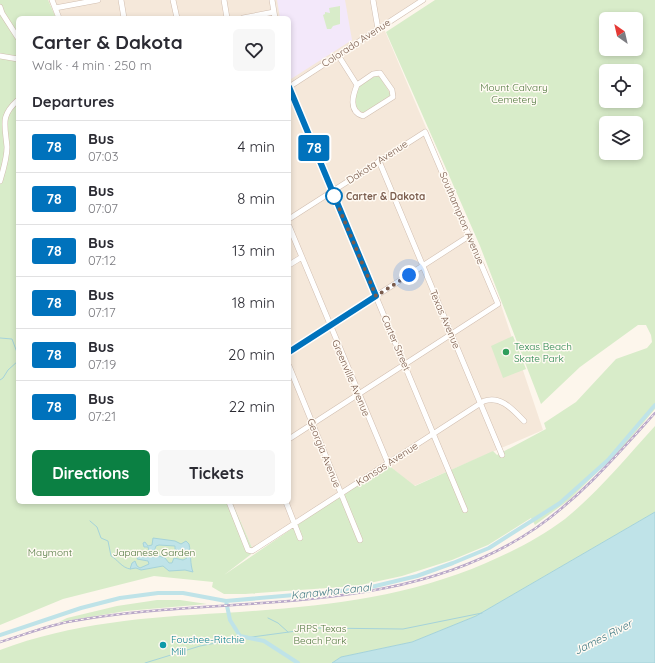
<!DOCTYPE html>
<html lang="en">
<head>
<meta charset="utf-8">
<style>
	body { margin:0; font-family:Quicksand,sans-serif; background:#f7f7f7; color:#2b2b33; height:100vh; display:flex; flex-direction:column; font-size:15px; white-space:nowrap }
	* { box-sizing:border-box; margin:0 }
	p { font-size:13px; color:#7c7c81 }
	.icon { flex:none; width:22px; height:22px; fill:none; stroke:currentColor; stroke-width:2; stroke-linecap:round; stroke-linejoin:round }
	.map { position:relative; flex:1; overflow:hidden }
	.sheet { position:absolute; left:16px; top:16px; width:275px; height:488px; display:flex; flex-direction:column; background:#fff; border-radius:6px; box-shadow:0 2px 6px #0003 }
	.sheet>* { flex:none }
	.badge { padding:0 8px; border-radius:3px; font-size:14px; line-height:26px }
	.needle { width:26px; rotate:326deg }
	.tools { position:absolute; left:599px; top:12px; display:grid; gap:8px }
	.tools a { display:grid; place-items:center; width:44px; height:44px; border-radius:6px; background:#fff; box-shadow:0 2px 6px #0003; font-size:20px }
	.you { position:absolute; width:20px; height:20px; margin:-10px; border:3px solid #fff; border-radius:50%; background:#1a73e8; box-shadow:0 0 0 6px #1a73e833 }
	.map>.badge { position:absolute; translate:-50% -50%; box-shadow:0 0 0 2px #fff }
	h2 { padding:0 16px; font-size:15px; line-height:36px }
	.round { display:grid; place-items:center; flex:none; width:42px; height:42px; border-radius:6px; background:#f7f7f7 }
	.summary { display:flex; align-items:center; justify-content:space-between; height:68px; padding:0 16px }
	h1 { font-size:19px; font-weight:800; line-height:30px }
	.primary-button { display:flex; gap:8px; margin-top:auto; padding:8px 16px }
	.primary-button a { flex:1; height:46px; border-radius:6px; background:#0b8043; color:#fff; font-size:16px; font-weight:800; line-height:46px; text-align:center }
	.primary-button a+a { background:#f7f7f7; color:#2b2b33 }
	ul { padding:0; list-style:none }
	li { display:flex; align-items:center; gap:12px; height:52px; padding:0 16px; border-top:1px solid #e1e1e2 }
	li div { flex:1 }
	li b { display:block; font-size:15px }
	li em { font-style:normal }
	li .badge { min-width:44px; font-weight:700; text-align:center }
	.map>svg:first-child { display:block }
	.residential { fill:#f5e8da }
	.education { fill:#f3e8fa }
	.green { fill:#d8ecc9; fill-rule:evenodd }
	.water { fill:#bfe3e8; stroke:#a5d3da; fill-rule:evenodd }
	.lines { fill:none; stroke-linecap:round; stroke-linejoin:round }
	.stream { stroke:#a5d3da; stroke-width:1 }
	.canal { stroke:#bfe3e8; stroke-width:4 }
	.minor-casing { stroke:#d1beb0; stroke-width:6 }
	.minor { stroke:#fff; stroke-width:5 }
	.rail-casing { stroke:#b9a8c9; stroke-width:2.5 }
	.rail { stroke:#fffaf3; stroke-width:1; stroke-dasharray:3; stroke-linecap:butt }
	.line-casing { stroke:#fff; stroke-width:9 }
	.line { stroke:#0072bc; stroke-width:6 }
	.walk { stroke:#7a5c4d; stroke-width:4; stroke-dasharray:0 7.2 }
	.stop-dot { fill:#fff; stroke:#0072bc; stroke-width:2 }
	.leisure-dot { fill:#2e9e5b; stroke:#fffaf3; stroke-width:1.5 }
	.culture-dot { fill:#0f9aa8; stroke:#fffaf3; stroke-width:1.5 }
	.labels { text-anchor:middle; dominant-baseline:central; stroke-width:3; stroke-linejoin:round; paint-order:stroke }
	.street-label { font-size:10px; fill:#7a5c4d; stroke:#fffaf3 }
	.park-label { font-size:10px; fill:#537a41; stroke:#fffaf3 }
	.stop-label { font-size:10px; font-weight:bold; fill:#7a5c4d; stroke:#fffaf3; text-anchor:start }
	.leisure-label { font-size:10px; fill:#27864d; stroke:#fffaf3; text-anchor:start }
	.culture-label { font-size:10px; fill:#0d838f; stroke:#fffaf3; text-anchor:start }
	.water-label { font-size:11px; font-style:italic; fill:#437c86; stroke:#fffaf3 }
</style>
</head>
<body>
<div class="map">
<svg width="655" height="663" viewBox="0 0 655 663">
	<rect width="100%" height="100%" fill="#fdf6ec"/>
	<path class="residential" d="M 48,0 L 418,0 L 382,24 L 500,302 L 543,430 L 414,486 L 387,464 L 254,552 L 232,502 L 289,502 L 289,18 L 56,18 Z"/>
	<path class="education" d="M 277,0 L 345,0 L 352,40 L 291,79 L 289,69 L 289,18 L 280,18 Z"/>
	<path class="green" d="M 0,0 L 48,0 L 56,18 L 18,18 L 18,502 L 232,502 L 254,552 L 224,575 L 387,464 L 415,486 L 493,451 L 497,455 L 546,429 L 544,423 L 576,402 L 616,359 L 647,348 L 652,342 L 651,335 L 646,325 L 638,325 L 580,367 L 541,404 L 480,246 L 386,32 L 435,0 L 655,0 L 655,409 L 624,446 L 569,500 L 535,525 L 531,518 L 488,545 L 452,560 L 402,576 L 356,586 L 245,594 L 224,594 L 212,587 L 213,582 L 154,576 L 63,599 L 0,625 ZM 606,19 L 636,19 L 636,49 L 606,49 ZM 606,71 L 636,71 L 636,101 L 606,101 ZM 606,123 L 636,123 L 636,153 L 606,153 Z
		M 340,6 L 340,24 L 333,26 L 331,29 L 327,29 L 323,15 L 325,14 L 325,12 L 330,13 L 329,8 Z
		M 376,76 L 380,77 L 391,95 L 366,112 L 362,112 C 351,107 354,91 362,84 C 366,81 371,78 376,76 Z
		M 513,336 L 526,369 L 503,378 L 491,346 Z
		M 655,426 L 655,512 L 476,616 L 412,642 L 341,657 L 332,663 L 0,663 L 0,650 C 71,623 148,617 223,613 C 316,607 400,600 486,563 C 514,551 541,537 565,519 C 598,492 626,458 655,426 Z
		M 157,600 L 180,600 L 207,604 L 126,611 L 59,622 L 67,618 L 117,606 Z"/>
	<path class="water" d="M 655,512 L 655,663 L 332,663 L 341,657 L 412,642 L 476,616 Z
		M 153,538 L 175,541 L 181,544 L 186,541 L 189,544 C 191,553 190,565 193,572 L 185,570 L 169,571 L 163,566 L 141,570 L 136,568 L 130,569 L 132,563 L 135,561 L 137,566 L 140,568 L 149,564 L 148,561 L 137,559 L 139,555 L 149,551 L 148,547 L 144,547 L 143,543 L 145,542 L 148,546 L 152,545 ZM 159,545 L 175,546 L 175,549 L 187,555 L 187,558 L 183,560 L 174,558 L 172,563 L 169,563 L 165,558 L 153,554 L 156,546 Z"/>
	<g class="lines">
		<path class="stream" d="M 0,338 L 12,339 L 18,355
			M 0,380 L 3,378 L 8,370 L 18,361
			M 90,521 L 97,527 L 101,538 L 108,541 L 111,556 C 117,559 122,568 130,569
			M 268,618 L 278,623 L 288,632
			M 145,663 L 200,646 L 237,639 L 319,628 L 403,629 L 482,613"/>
		<path class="canal" d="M 226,601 L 230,620 L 240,636 L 264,641 L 298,663
			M 0,635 L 81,608 L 120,598 L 158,593 L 183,593 L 226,601 L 363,589 L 417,576 L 453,563 L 489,548 L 560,503 L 608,460 L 655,405"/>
		<defs>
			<path id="minor" d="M 52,0 L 59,18
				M 121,0 L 124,18
				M 173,0 L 177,18
				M 224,0 L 227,18
				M 272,0 L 275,18
				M 373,0 L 378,29
				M 0,7 L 2,13 L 18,38
				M 55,8 L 98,0
				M 243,18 L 274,12
				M 338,55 L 357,85 C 353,95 348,111 363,116 L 393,97 L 392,90 L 380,73 L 373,74 L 357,85
				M 0,56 L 18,59
				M 289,87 L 423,0
				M 289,88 L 465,510
				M 379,161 L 502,455
				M 0,181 C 3,171 7,158 7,147 C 5,124 0,116 18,100
				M 289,219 L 425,132 L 498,304 L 289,439
				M 289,226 L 388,463
				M 289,265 L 302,257
				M 289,352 L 469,236
				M 289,366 L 360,540
				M 229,502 L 248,550 L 252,551 L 484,401 C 501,395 513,410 524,421
				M 286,502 L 300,538"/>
		</defs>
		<use href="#minor" class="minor-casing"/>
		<use href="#minor" class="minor"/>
		<defs>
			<path id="rail" d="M 0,642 C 24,635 48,625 73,621 C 228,593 399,621 536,528 C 582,496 617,455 655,413"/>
		</defs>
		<use href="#rail" class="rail-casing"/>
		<use href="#rail" class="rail"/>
	</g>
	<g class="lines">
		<defs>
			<path id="line" d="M 289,87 L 376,296 L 289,352"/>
		</defs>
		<use href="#line" class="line-casing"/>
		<use href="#line" class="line"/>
		<path class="walk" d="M 334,196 L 376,296 L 409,275"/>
	</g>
	<circle class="stop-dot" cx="334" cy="196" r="8"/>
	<circle class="leisure-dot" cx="506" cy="352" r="4"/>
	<circle class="culture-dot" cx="163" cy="645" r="4"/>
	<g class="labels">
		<g class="street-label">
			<text transform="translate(356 43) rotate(-33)">Colorado Avenue</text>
			<text transform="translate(377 162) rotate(-33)">Dakota Avenue</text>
			<text transform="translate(462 218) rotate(67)">Southampton Avenue</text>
			<text transform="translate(445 319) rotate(67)">Texas Avenue</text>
			<text transform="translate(396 343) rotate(67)">Carter Street</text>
			<text transform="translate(351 378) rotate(67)">Greenville Avenue</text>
			<text transform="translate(324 453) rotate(68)">Georgia Avenue</text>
			<text transform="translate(387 464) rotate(-33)">Kansas Avenue</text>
		</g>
		<g class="park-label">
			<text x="514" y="87">Mount Calvary<tspan x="514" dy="12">Cemetery</tspan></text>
			<text x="50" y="552">Maymont</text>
			<text x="154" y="552">Japanese Garden</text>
			<text x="320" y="628">JRPS Texas<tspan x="320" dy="12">Beach Park</tspan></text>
		</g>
		<g class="stop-label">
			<text x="346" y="196">Carter &amp; Dakota</text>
		</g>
		<g class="leisure-label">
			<text x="514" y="346">Texas Beach<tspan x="514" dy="12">Skate Park</tspan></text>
		</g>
		<g class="culture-label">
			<text x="171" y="639">Foushee-Ritchie<tspan x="171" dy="12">Mill</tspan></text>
		</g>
		<g class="water-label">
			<text transform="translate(331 591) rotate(-6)">Kanawha Canal</text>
			<text transform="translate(603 637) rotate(-27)">James River</text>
		</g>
	</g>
</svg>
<div class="tools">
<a><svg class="needle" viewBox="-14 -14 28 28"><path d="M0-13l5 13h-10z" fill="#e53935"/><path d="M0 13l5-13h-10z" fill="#7c7c81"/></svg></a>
<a><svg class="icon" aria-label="locate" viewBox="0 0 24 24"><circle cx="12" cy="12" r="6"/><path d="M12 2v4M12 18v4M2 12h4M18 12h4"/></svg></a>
<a><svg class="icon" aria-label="layers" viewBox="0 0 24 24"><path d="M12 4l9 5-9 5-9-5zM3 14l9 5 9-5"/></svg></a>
</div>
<div class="you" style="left:409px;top:275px"></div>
<b class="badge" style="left:314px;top:148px;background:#0072bc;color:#fff">78</b>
<section class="sheet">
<div class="summary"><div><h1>Carter &amp; Dakota</h1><p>Walk · 4 min · 250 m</p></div><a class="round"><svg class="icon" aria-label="heart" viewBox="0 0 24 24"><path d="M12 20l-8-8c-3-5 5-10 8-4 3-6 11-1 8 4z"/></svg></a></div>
<h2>Departures</h2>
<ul>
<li><span class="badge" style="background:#0072bc;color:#fff">78</span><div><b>Bus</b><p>07:03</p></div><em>4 min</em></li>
<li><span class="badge" style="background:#0072bc;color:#fff">78</span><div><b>Bus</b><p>07:07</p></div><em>8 min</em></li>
<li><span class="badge" style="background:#0072bc;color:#fff">78</span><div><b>Bus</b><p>07:12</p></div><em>13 min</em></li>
<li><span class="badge" style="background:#0072bc;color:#fff">78</span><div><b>Bus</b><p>07:17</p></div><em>18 min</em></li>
<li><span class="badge" style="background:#0072bc;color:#fff">78</span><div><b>Bus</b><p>07:19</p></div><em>20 min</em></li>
<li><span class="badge" style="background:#0072bc;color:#fff">78</span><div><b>Bus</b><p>07:21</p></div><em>22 min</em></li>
</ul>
<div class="primary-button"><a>Directions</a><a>Tickets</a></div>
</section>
</div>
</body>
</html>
